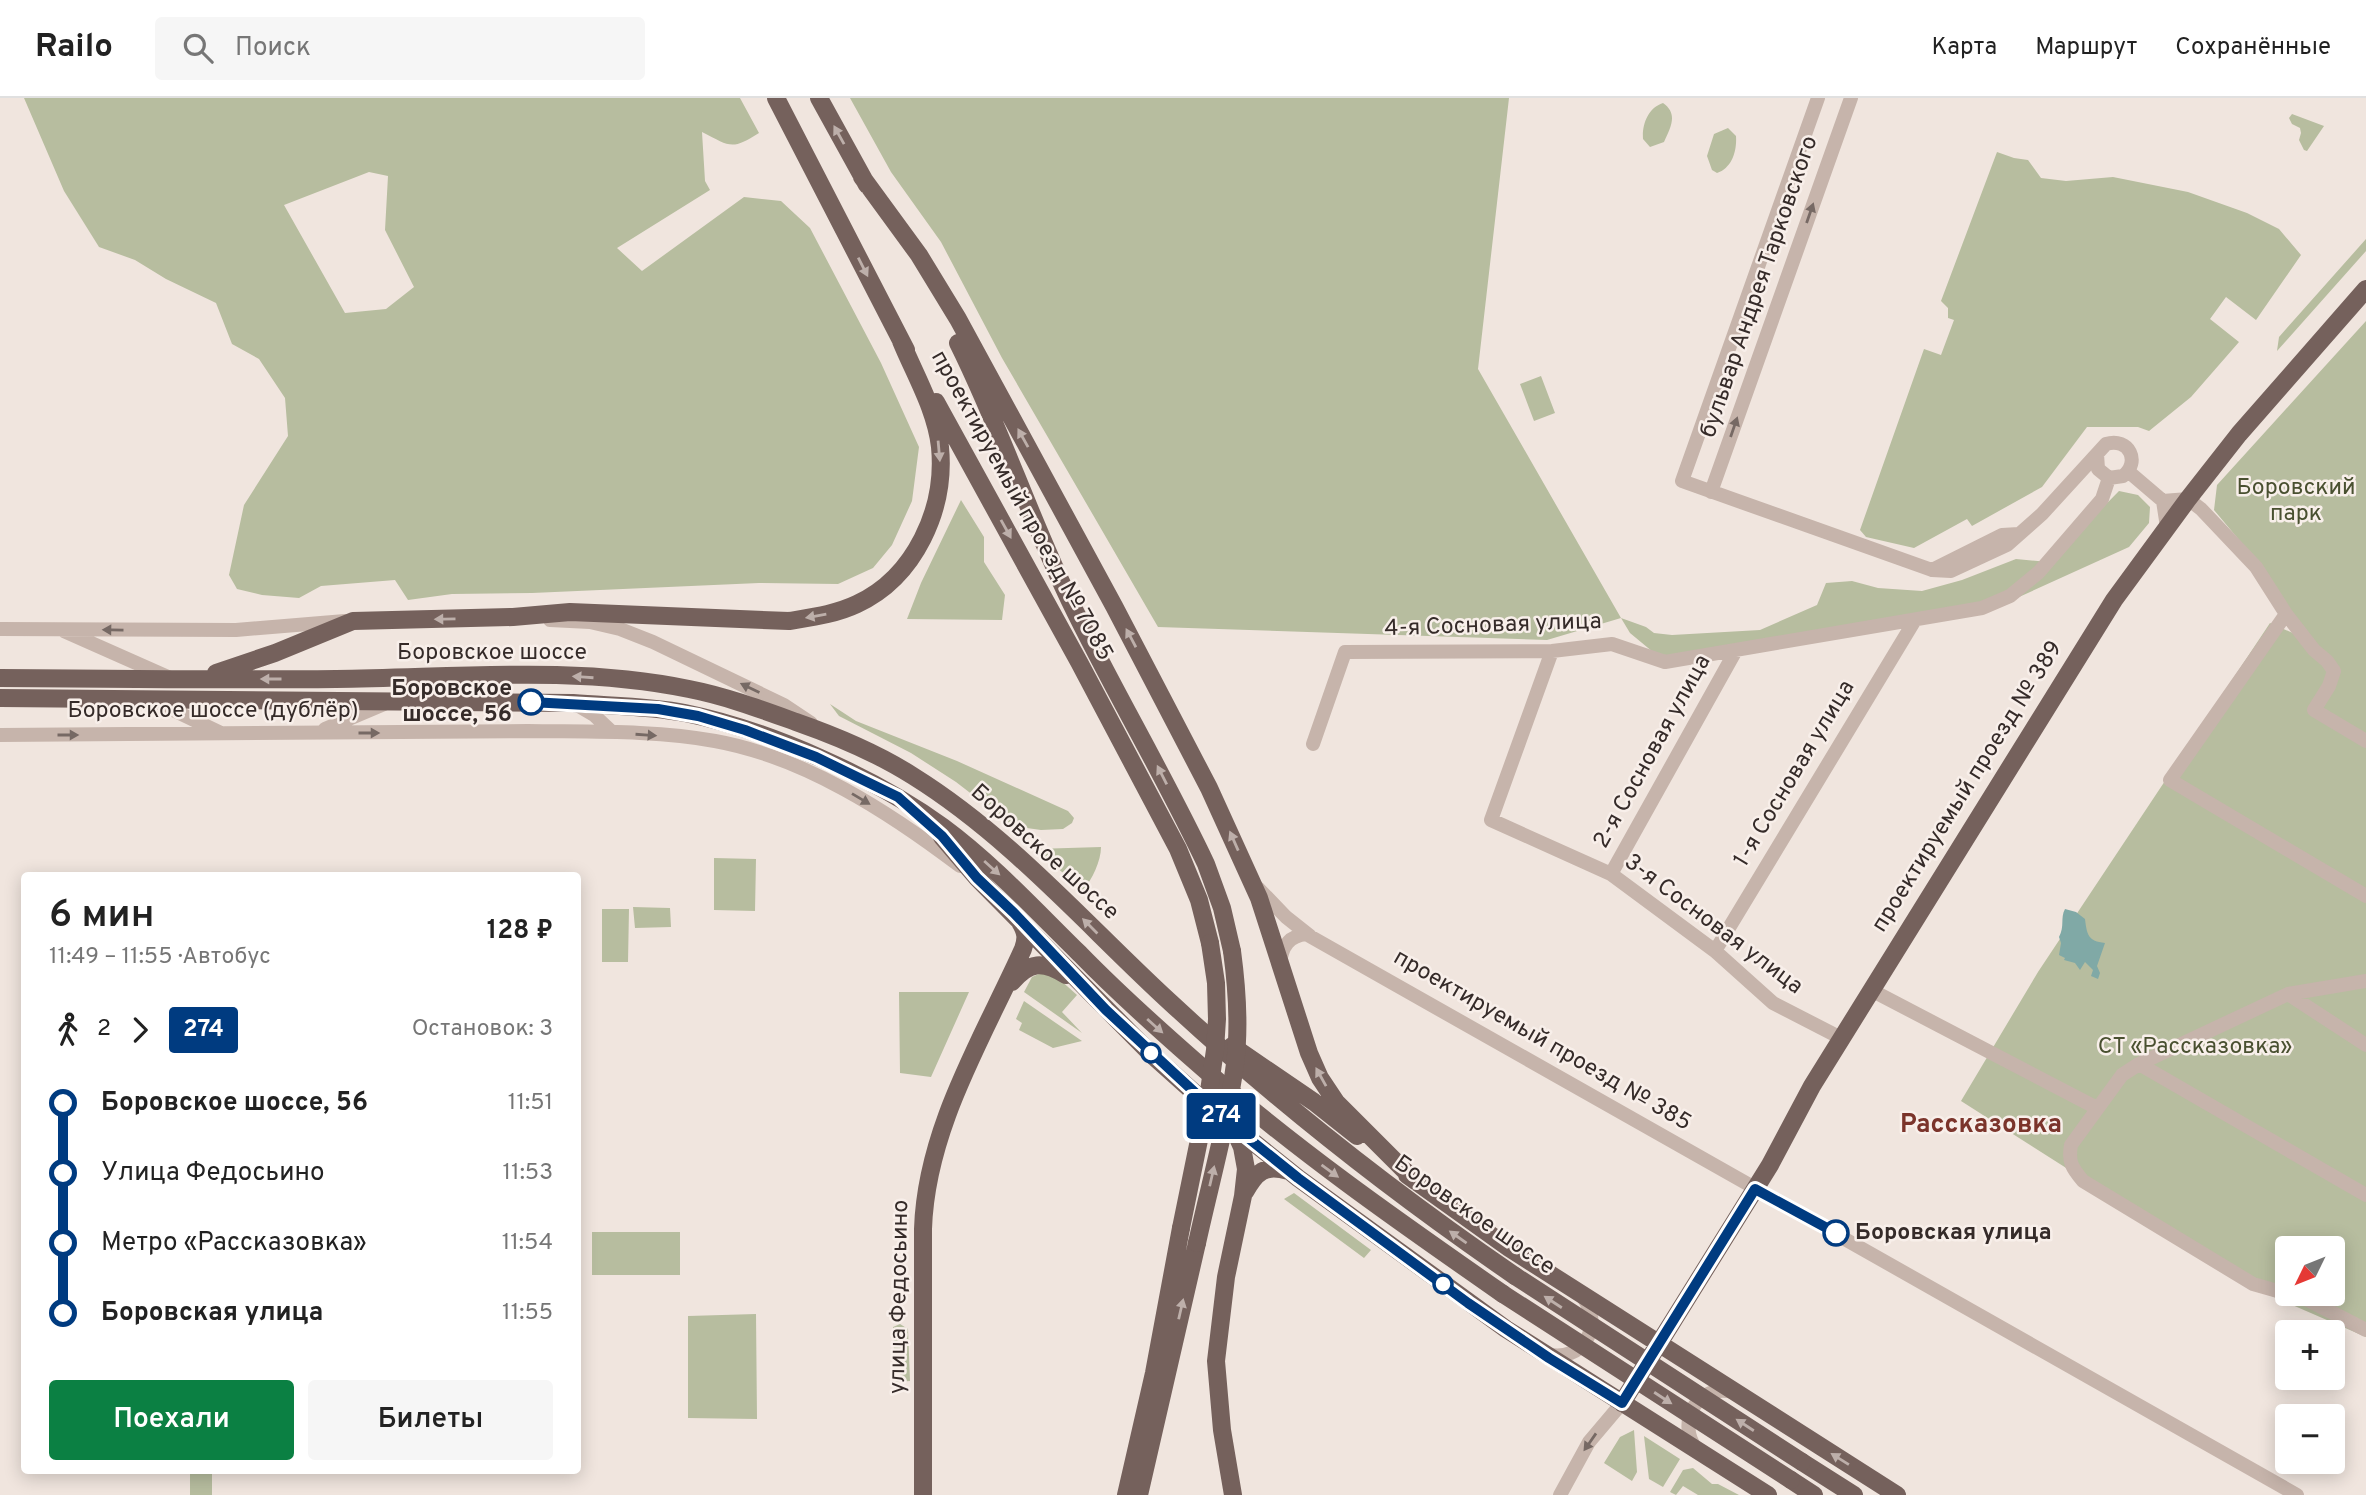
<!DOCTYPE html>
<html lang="ru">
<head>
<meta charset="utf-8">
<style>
	body { margin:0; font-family:Overpass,sans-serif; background:#f6f6f6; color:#222; height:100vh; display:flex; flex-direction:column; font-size:26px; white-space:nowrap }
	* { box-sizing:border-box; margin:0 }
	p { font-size:23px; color:#767676 }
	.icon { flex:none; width:38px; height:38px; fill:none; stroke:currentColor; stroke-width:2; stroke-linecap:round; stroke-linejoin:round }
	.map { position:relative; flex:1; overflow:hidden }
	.panel { position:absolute; left:21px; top:774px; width:560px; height:602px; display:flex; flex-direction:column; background:#fff; border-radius:7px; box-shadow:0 4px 18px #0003 }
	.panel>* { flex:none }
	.badge { padding:0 14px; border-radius:5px; font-size:24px; line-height:46px }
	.needle { width:46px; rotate:227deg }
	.controls { position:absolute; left:2275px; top:1138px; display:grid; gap:14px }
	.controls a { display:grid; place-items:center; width:70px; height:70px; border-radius:7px; background:#fff; box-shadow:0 4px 18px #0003; font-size:35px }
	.map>.badge { position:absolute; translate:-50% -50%; box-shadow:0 0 0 4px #fff }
	.legs { display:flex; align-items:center; gap:10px; height:77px; padding:0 28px; font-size:23px }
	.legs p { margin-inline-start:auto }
	.head { display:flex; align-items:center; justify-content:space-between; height:119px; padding:0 28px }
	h1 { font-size:38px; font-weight:600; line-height:52px }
	.primary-button { display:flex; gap:14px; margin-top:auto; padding:14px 28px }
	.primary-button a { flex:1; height:80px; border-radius:7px; background:#0b8043; color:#fff; font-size:28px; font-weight:600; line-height:80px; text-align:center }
	.primary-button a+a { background:#f6f6f6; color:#222 }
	ul { padding:0 28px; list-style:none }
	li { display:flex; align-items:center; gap:24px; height:70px; font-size:26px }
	li i { display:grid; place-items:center; width:10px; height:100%; margin:0 9px; background:currentColor }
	li i::after { content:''; width:18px; height:18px; margin:-9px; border:5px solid; border-radius:50%; background:#fff }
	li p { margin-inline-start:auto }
	li:first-child i { background:linear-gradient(#0000 50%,currentColor 0) }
	li:last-child i { background:linear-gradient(currentColor 50%,#0000 0) }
	header { display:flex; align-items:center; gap:42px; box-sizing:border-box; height:98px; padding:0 35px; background:#fff; border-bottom:2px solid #e0e0e0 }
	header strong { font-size:33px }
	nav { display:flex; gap:38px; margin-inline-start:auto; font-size:24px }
	.search { width:490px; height:63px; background:#f6f6f6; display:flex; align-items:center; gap:18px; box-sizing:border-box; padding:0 24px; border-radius:7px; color:#767676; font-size:26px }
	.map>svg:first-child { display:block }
	.green { fill:#b7bd9f; fill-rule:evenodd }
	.water { fill:#80a9a6 }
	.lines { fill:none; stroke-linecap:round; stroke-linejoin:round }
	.minor { stroke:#c6b4ab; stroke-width:14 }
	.major { stroke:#75615c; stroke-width:18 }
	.major-bridge { stroke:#75615c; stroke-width:18 }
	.oneway { fill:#bdafaa }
	.oneway2 { fill:#766964 }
	.line-1-casing { stroke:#fff; stroke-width:16 }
	.line-1 { stroke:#003b80; stroke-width:10 }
	.stop-1-dot { fill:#fff; stroke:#003b80; stroke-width:3.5 }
	.labels { text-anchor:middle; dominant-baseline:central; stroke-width:5; stroke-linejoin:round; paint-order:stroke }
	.street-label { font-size:23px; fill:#352b29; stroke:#f8efea }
	.park-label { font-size:23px; fill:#495030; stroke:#f8efea }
	.stop-label { font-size:23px; font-weight:bold; fill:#352b29; stroke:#f8efea; text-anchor:end }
	.quarter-label { font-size:26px; font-weight:bold; fill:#7b342b; stroke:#f8efea }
</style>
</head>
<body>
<header>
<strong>Railo</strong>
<div class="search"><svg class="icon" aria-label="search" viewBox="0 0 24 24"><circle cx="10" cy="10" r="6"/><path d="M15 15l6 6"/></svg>Поиск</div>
<nav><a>Карта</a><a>Маршрут</a><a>Сохранённые</a></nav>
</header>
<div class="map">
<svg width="2366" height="1397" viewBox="0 0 2366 1397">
	<rect width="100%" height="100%" fill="#f0e5de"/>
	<path class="green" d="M 24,0 L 740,0 L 759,35 C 731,53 730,48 702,34 L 705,83 L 710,92 L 617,150 L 642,173 L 744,99 L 781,103 L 810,130 L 881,265 L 919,349 L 912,403 L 892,447 L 873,470 L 838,486 L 759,485 L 532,495 L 452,496 L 408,502 L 395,482 L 321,488 L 299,500 L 262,497 L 237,491 L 229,477 L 244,407 L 288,338 L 285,300 L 259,261 L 232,246 L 216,205 L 166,181 L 135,162 L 99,149 L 64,93 ZM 369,74 L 388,78 L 385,132 L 414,189 L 386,211 L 345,215 L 284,107 Z
		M 850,0 L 1509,0 L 1478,271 L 1621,520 L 1646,529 L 1654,535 L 1672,537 L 1760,532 L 1817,507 L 1826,485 L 1852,483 L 1878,490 L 1922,493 L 1962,482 L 2016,461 L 2049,464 L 2119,393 L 2138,397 L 2150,409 L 2149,425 L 2129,449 L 2019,499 L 1665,564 L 1630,535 L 1621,520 L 1547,542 L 1158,529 L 1002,260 L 941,144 L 891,74 Z
		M 1663,5 C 1679,16 1670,30 1664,44 L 1650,49 L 1643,41 C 1642,26 1648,10 1663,5 Z
		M 2292,16 L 2324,28 L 2307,53 L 2304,52 L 2299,42 L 2301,35 L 2300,30 L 2292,26 L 2289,20 Z
		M 1728,30 L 1736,38 C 1737,53 1732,70 1717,75 L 1712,72 L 1707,58 L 1714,36 Z
		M 1997,54 L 2014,60 L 2028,62 L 2041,80 L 2066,83 L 2113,79 L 2188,94 L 2247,115 L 2279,131 L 2301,157 L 2256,222 L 2226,199 L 2210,221 L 2239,244 L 2191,299 L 2149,333 L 2138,329 L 2087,329 L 2042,389 L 1972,428 L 1967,421 L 1914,450 L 1866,439 L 1860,432 L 1924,251 L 1941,257 L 1954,222 L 1948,220 L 1948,210 L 1941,203 Z
		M 2366,141 L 2366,153 L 2277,253 L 2279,239 Z
		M 2366,223 L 2366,1239 L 2258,1192 L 1961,1003 L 2038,874 L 2270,525 L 2311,543 L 2260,467 L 2214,412 L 2217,387 ZM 2287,1150 L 2333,1150 L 2333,1195 L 2287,1195 Z
		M 1541,278 L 1555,315 L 1534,323 L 1520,286 Z
		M 961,402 L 984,439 L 984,464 L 1005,497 L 1002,522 L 907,521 L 921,485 Z
		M 830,606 L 856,623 L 957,663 L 1068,713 L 1074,720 L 1072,725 L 1063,731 L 1041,732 L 1013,728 L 956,684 L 911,655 L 839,618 Z
		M 1101,749 C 1101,763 1092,782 1083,792 L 1035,751 Z
		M 714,760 L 756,761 L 755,813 L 714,812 Z
		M 633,809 L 670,810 L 671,829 L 635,830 Z
		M 602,811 L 629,811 L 628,864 L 602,864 Z
		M 1041,875 L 1058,880 L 1077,897 L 1062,914 L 1082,935 L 1024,894 L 1032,879 Z
		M 899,894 L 969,894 L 931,979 L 900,975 Z
		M 1024,903 L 1082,943 L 1053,950 L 1019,932 L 1022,925 L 1016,921 Z
		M 1294,1095 L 1371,1152 L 1364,1160 L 1284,1101 Z
		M 592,1134 L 680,1134 L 680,1177 L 592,1177 Z
		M 756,1216 L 757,1321 L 688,1320 L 688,1218 Z
		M 900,1226 L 908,1231 L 910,1283 L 895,1284 L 893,1229 Z
		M 1634,1332 L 1637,1374 L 1632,1383 L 1604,1365 L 1620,1339 Z
		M 1644,1338 L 1680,1361 L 1663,1389 L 1649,1381 Z
		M 1693,1370 L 1712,1386 L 1718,1386 L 1739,1397 L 1698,1397 L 1683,1388 L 1676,1397 L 1670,1394 L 1683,1372 Z
		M 190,1372 L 212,1372 L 212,1397 L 190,1397 Z"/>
	<path class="water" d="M 2065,811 L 2076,814 L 2085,821 C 2087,837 2088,843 2105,845 L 2097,868 L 2100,875 L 2098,881 L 2091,878 L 2093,872 L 2085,864 L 2080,872 L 2075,865 L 2064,862 L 2065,860 L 2059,857 L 2061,845 L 2059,839 C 2065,828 2060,820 2065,811 Z"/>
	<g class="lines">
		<path class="minor" d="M 1818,0 L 1682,383 L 1932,472 L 1951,473 L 2007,447 L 2042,416 L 2106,346 C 2129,339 2141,364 2123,378 L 2109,380 L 2098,371 L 2097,356
			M 2129,374 L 2163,403 L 2167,429
			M 1711,394 L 1851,0
			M 2163,403 L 2188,401 L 2201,411 L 2256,469 L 2286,516 L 2170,682 L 2366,798
			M 1932,472 L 2002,437 L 2019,436
			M 2286,516 L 2314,552 L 2327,563 L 2334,573 L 2329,588 L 2314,612 L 2366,643
			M 550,522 L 590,524 L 620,531 L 653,544 L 784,607 L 811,625
			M 0,531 L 236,532 L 345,523
			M 64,533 L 170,580
			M 1552,553 L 1491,722 L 1611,776 L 1715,853 L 1773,905 L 1841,940
			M 152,602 L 219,634
			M 577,607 L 594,617 L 612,634
			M 325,631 L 384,606
			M 0,637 L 528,633 C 588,634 656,632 715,643 C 804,659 889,714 960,768
			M 1313,646 L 1345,554 L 1552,553 L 1612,546 L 1665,564 L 1982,510 L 2010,498 L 2039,474 L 2102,401 L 2109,380
			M 1611,776 L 1735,554
			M 1258,790 L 1286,819 L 1310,838
			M 1715,853 L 1915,522
			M 1280,865 C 1282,848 1289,838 1306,836 L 2297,1397
			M 2366,883 L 2288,896 L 2139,966 L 2122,977 L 2071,1047 C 2068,1064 2072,1070 2083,1083 L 2253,1186 L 2306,1201 L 2366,1232
			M 1871,892 L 2097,1010
			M 2288,896 L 2366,947
			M 2139,966 L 2366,1097
			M 1546,1256 C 1583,1266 1606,1226 1581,1197
			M 1696,1351 C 1676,1323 1698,1285 1733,1294
			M 1560,1397 L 1589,1344 L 1622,1305"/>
		<path class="major" d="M 776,0 L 906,252
			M 819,0 L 867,87
			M 862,79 L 919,157 L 958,221 L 1114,508 L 1209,690 L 1259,800 L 1309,955 L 1320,980 L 1336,1004 L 1415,1083
			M 958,245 C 1000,329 1029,418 1070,503 C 1113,592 1164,677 1206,766 L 1222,810 L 1232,853
			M 936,304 L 1079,564 L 1178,751 L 1199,802 L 1210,845
			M 216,575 L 275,555 L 353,523 L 513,519 L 570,514 L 789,523 C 813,519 836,516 857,506 C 915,479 946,411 940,349 C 936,312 915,277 901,243
			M 0,580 C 112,581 224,582 336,581 C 453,580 574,567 689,591 C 725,598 760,611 796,624 C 836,638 877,655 913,678 C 1011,739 1087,828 1171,905 C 1279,1005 1394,1095 1515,1178
			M 0,600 L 573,605 C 610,608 649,608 685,615 C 769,632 874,679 943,729 C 993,766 1036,813 1080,856 C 1117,894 1156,929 1196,964 C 1292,1049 1398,1123 1503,1196
			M 942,739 L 977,780 L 1151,956 L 1217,1015 L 1298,1080 L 1506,1231 L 1768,1397
			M 1012,884 C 1030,863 1043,863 1066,877
			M 1232,948 L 1314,1004 L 1357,1038
			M 1407,1077 L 1509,1150 L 1897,1397
			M 1245,1094 C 1256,1074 1265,1066 1288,1073
			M 1622,1305 L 1770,1067 L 1812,988 L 2114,502 L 2188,401 L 2239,336 L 2366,191
			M 1802,1364 L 1854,1397
			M 1791,1382 L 1814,1397
			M 923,1397 L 923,1131 C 926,1031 983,940 1023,851 C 1027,840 1026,834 1020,824
			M 1126,1397 L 1154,1275 L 1181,1130
			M 1139,1397 L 1197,1145
			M 1233,1397 L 1222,1332 L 1216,1263 L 1226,1179 L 1243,1098 L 1246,1071 L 1242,1049 L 1234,1031"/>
		<path class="major-bridge" d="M 1181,1130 L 1209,993 L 1215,952 L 1217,921 L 1216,885 L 1210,845
			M 1197,1145 C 1210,1086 1227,1026 1235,966 C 1240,928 1237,890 1232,853
			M 1515,1178 L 1802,1364
			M 1503,1196 L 1791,1382"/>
	</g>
	<defs><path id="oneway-solid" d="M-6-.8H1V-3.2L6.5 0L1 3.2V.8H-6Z" transform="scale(1.75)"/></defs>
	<g class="oneway">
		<use href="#oneway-solid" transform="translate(839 37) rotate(-119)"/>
		<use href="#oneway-solid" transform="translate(863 169) rotate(63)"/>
		<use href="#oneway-solid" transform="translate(1023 340) rotate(-119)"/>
		<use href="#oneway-solid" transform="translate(939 353) rotate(85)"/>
		<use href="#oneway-solid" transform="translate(1006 431) rotate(61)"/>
		<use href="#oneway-solid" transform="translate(816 518) rotate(170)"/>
		<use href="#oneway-solid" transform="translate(445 521) rotate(179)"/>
		<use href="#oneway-solid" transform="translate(1131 540) rotate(-118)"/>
		<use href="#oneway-solid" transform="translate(583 579) rotate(-176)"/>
		<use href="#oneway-solid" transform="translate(271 581) rotate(-180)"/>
		<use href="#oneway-solid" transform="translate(1162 677) rotate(-117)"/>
		<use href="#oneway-solid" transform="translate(1234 743) rotate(-114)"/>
		<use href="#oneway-solid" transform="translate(992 770) rotate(42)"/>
		<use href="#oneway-solid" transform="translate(1090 828) rotate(-135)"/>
		<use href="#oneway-solid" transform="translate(1155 928) rotate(42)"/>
		<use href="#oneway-solid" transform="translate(1321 979) rotate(-119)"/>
		<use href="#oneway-solid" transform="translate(1330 1073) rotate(36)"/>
		<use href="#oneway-solid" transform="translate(1212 1078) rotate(-77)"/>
		<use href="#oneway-solid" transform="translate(1458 1139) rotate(-145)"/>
		<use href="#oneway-solid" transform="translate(1553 1204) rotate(-147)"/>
		<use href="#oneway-solid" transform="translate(1181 1211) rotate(-77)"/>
		<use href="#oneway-solid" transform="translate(1663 1300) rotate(33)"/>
		<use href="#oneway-solid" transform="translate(1745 1327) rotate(-147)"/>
		<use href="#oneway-solid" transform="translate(1840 1361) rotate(-148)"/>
	</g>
	<g class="oneway2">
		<use href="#oneway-solid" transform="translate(1810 115) rotate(-71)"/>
		<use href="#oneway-solid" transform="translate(1734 329) rotate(-71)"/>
		<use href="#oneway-solid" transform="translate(113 532) rotate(-179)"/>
		<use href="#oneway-solid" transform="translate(750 590) rotate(-154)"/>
		<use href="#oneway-solid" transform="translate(369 635)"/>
		<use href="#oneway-solid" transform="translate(68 637)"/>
		<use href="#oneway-solid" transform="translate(646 637) rotate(4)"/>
		<use href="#oneway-solid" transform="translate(861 701) rotate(31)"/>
		<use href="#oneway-solid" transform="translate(1590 1344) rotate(125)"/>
	</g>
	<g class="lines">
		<defs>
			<path id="line-1" d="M 531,604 L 658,611 L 698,618 L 745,632 L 816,659 L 898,699 L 942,738 L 977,780 L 1014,815 L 1106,912 L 1217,1015 L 1298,1080 L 1468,1205 L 1549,1260 L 1622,1305 L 1755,1091 L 1836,1135"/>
		</defs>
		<use href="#line-1" class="line-1-casing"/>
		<use href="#line-1" class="line-1"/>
	</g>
	<g class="stop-1-dot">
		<circle cx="531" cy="604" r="12"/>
		<circle cx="1151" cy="955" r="9"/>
		<circle cx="1836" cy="1135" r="12"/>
		<circle cx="1443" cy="1186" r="9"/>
	</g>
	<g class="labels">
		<g class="street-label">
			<text transform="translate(1760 189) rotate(-71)">бульвар Андрея Тарковского</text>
			<text transform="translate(1021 408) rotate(61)">проектируемый проезд № 7085</text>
			<text transform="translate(1493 528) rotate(-2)">4-я Сосновая улица</text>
			<text x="492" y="555">Боровское шоссе</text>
			<text x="213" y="613">Боровское шоссе (дублёр)</text>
			<text transform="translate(1653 654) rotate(-61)">2-я Сосновая улица</text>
			<text transform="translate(1795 676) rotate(-59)">1-я Сосновая улица</text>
			<text transform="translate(1968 689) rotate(-58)">проектируемый проезд № 389</text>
			<text transform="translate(1044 755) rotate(42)">Боровское шоссе</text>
			<text transform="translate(1713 827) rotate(37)">3-я Сосновая улица</text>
			<text transform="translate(1542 943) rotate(30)">проектируемый проезд № 385</text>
			<text transform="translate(1474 1118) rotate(35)">Боровское шоссе</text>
			<text transform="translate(900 1199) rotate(-89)">улица Федосьино</text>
		</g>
		<g class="park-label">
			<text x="2296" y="390">Боровский<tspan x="2296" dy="26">парк</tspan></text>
			<text x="2195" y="949">СТ «Рассказовка»</text>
		</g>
		<g class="stop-label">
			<text x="512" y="591">Боровское<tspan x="512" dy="26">шоссе, 56</tspan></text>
			<text x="1855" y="1135" text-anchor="start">Боровская улица</text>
		</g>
		<g class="quarter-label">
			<text x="1981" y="1027">Рассказовка</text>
		</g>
	</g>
</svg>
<div class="controls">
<a><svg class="needle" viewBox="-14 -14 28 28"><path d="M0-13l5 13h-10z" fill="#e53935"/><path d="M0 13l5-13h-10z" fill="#767676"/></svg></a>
<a>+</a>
<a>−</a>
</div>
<b class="badge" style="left:1221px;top:1018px;background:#003b80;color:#fff">274</b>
<section class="panel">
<div class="head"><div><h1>6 мин</h1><p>11:49 – 11:55 · Автобус</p></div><b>128 ₽</b></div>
<div class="legs"><svg class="icon" aria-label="walk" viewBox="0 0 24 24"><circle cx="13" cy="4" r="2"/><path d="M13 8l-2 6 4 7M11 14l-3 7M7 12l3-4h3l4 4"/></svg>2<svg class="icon" aria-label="forward" viewBox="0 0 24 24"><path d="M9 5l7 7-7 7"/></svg><b class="badge" style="background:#003b80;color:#fff">274</b><p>Остановок: 3</p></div>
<ul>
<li><i style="color:#003b80"></i><b>Боровское шоссе, 56</b><p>11:51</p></li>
<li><i style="color:#003b80"></i><span>Улица Федосьино</span><p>11:53</p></li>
<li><i style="color:#003b80"></i><span>Метро «Рассказовка»</span><p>11:54</p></li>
<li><i style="color:#003b80"></i><b>Боровская улица</b><p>11:55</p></li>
</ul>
<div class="primary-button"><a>Поехали</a><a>Билеты</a></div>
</section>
</div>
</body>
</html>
